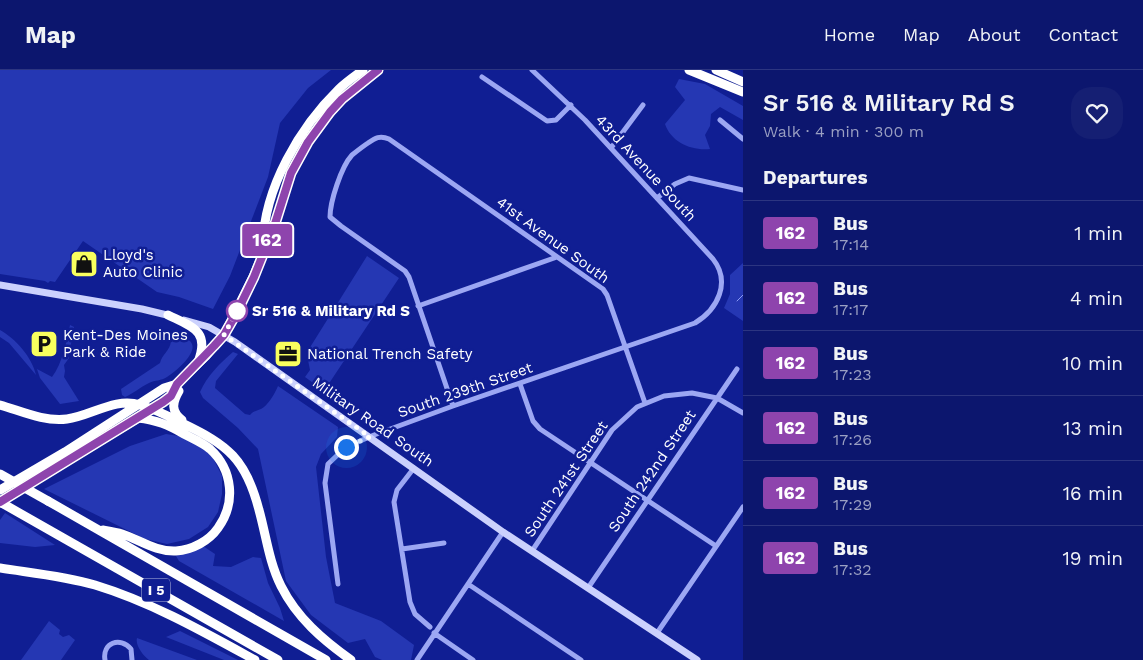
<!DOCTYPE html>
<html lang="en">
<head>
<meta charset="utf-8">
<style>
	body { margin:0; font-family:"Work Sans",sans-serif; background:#151f73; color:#f1f3f6; height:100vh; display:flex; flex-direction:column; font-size:19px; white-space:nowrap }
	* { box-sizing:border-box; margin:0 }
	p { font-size:16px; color:#9a9fc2 }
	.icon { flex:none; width:28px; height:28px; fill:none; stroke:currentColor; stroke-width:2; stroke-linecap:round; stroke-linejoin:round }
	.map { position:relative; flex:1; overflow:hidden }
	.sheet { display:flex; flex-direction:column; background:#0c166e; width:400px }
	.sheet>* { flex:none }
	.badge { padding:0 10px; border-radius:4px; font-size:18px; line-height:32px }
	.you { position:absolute; width:25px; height:25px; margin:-12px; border:4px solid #fff; border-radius:50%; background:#1a73e8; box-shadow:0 0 0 8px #1a73e833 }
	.map>.badge { position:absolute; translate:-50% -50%; box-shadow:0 0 0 2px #fff }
	h2 { padding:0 20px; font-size:19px; line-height:45px }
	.round { display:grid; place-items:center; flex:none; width:52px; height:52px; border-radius:20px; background:#151f73 }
	.overview { display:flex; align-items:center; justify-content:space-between; height:85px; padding:0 20px }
	h1 { font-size:24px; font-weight:600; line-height:38px }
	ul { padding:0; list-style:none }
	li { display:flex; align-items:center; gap:15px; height:65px; padding:0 20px; border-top:1px solid #2c3581 }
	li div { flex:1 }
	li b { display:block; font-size:19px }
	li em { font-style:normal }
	li .badge { min-width:55px; font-weight:700; text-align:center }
	header { display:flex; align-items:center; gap:30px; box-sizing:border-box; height:70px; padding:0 25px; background:#0c166e; border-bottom:1px solid #2c3581 }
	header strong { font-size:24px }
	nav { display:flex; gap:28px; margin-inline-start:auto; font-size:18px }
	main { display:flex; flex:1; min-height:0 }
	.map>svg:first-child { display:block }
	.green { fill:#2537b3 }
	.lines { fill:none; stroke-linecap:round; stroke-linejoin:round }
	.stream { stroke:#8d9cf7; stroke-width:1 }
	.street { stroke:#9ca7f3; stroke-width:5 }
	.secondary { stroke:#cbd1fd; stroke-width:7 }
	.highway { stroke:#fff; stroke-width:9 }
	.highway-bridge { stroke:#fff; stroke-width:9 }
	.line-casing { stroke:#fff; stroke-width:11 }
	.line { stroke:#8e44ad; stroke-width:8 }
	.walk { stroke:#fff; stroke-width:5; stroke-dasharray:0 9 }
	.stop-dot { fill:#fff; stroke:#8e44ad; stroke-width:2.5 }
	.labels { text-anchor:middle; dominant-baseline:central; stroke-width:5; stroke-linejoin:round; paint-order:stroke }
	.shield { fill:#101e93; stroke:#b7bcdf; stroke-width:1 }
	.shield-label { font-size:14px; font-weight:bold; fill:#fff }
	.street-label { font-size:15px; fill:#fff; stroke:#101e93 }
	.poi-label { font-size:15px; fill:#fff; stroke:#101e93; text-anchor:start }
	.stop-label { font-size:15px; font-weight:bold; fill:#fff; stroke:#101e93; text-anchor:start }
</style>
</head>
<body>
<header>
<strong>Map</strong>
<nav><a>Home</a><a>Map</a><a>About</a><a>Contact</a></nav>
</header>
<main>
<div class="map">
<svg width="743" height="590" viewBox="0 0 743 590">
	<rect width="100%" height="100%" fill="#101e93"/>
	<path class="green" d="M 0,0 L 331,0 L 308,18 L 280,53 L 268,107 L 230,206 L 213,239 L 179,227 L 157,222 L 83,171 L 55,212 L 50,211 L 48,213 L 45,211 L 0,204 Z
		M 679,9 L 705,14 L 743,36 L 743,50 L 720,37 L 711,44 L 710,56 L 705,65 L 710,79 C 691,81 671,72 665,54 L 685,30 L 675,17 Z
		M 367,186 L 399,208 L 324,321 L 305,307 L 310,300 L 308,290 L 309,279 Z
		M 743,193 L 743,251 L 724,238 L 730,224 L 730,205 Z
		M 70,255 L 74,257 L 74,265 L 67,285 L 69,288 L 64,295 L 65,301 L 64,307 L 79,331 L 60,334 L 40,308 L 37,299 L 52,307 C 62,294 67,271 70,255 Z
		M 0,260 C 16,269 32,287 36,305 L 9,273 L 0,267 Z
		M 176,267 C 211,269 182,298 167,307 C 161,311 155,310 149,313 C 140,317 133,324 125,327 L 122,325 L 121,319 L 160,293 C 162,284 170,281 171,271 Z
		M 233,282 L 238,284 L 216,311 L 215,318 L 245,344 L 250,345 C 254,340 259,341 264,337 C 270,332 275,323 278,316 L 338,357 L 337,367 L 321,384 L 316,397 L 326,487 L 335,533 L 381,551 L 414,575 L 411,590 L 382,590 L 375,587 L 365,569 L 348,573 L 311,545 L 286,511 L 258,379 L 238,358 L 203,328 L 200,322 C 207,306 220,293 233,282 Z
		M 166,364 L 185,367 L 200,375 L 213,388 L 222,406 L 222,424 L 218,442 L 208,457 L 189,469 L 167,474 L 145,469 L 44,419 L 130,376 Z
		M 5,443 L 55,475 L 35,477 L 0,473 L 0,450 Z
		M 203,476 L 215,484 L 213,496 L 231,497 L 253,487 L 261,488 L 268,513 L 280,538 L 284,551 L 179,491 L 176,486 Z
		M 49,551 L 60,560 L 59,564 L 63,567 L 69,565 L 75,570 L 61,590 L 21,590 Z
		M 180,561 L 238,590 L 224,590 L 166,567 Z
		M 137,568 L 197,590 L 149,590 C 143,586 135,575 137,568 Z"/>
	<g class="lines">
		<path class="stream" d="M 737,231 L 743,225"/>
		<path class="street" d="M 482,7 L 547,51 L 556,50 L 571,35
			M 720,50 L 743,69
			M 611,78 L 643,35
			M 657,128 L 675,114 L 689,108 L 743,120
			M 418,236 L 557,187
			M 520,314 L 533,351 L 540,359 L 716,476
			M 453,336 L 409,207 L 405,201 L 341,156 L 330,147 C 330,132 341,97 352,85 C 357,81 362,77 368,73 C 375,68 380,65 389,69 L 603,219 L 607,225 L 645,333
			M 414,398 L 397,420 L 394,432 L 410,532 L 415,544 L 430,557
			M 402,479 L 444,473
			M 532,481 L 612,360 L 637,337 L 664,326 L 692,323 L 717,328 L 743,343
			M 338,514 L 325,413 L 328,394 L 346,377 L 374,365 L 453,336 L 695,253 C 718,239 731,212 713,189 L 585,50 L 532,0
			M 468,514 L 581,590
			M 588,518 L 737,299
			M 434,563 L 473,590
			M 657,563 L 743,437
			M 105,590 C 102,573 120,566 131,579 L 132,590
			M 417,590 L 503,462"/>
		<path class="secondary" d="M 0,215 L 142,239 L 171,246
			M 184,250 L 209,257 L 235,272 L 503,462 L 697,590"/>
		<path class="highway" d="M 689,0 L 743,22
			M 716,0 L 743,12
			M 263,174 C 264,118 300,57 339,19 C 346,12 355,6 363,0
			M 168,245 C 193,257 210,261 198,292
			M 179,321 C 172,333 171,341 182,350
			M 0,335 C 21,341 44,352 67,349 C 91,346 115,327 140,335 C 155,339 168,346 182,353 C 228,375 246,389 259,440 C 266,465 269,492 281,516 C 297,548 323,570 351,590
			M 0,420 L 65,382 L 164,318 L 177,314
			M 48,431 L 326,590
			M 0,432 L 153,339 L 171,326 L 177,314 L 206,286 L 224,265 L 253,207 L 274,157 L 291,103 L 308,72 L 319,56 L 342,29 L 378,0
			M 0,432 L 278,590
			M 103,460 C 109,461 116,462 122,464 C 140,470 156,482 176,481 C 192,480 209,471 218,458 C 236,433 233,400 210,379 C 203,373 193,369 184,364 C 168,355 157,350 138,348
			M 0,498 C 32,503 64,506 95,515 C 151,532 204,562 255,590"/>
		<path class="highway-bridge" d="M 0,404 L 48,431"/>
	</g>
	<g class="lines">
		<defs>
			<path id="line" d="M 0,432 L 163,332 L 171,326 L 177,314 L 214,276 L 224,265 L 236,244 L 254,207 L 274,157 L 291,103 L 308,72 L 330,42 L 342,29 L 378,0"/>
		</defs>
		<use href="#line" class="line-casing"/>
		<use href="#line" class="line"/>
		<path class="walk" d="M 237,241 L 224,265 L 370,367 L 346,377"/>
	</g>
	<defs>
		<symbol id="shop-square" viewBox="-11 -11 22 22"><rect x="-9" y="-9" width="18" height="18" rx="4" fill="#f9ff5e" stroke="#101e93"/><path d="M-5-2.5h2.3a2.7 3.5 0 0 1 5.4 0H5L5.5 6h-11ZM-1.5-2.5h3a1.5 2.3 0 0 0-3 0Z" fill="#111"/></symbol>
		<symbol id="parking-square" viewBox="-11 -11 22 22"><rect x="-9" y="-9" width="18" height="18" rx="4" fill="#f9ff5e" stroke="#101e93"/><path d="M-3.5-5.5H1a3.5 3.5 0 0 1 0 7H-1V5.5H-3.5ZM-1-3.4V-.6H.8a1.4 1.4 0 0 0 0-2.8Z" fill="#111"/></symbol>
		<symbol id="office-square" viewBox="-11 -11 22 22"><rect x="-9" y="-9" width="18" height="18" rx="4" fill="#f9ff5e" stroke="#101e93"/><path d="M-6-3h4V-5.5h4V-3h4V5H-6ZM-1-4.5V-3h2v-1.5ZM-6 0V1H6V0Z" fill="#111"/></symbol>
	</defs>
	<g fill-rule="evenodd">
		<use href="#shop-square" x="68" y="178" width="32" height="32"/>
		<use href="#parking-square" x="28" y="258" width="32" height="32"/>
		<use href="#office-square" x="272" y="268" width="32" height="32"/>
	</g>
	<circle class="stop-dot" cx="237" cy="241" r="10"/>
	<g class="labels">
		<rect class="shield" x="142" y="508.5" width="28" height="23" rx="4"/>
		<g class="shield-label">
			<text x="156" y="520">I 5</text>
		</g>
		<g class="street-label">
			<text transform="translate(646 98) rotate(47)">43rd Avenue South</text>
			<text transform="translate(553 170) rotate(36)">41st Avenue South</text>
			<text transform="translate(465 320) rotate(-19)">South 239th Street</text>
			<text transform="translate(373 352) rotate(35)">Military Road South</text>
			<text transform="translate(652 401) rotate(-56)">South 242nd Street</text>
			<text transform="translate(566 409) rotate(-56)">South 241st Street</text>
		</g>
		<g class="poi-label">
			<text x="103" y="185">Lloyd's<tspan x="103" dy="17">Auto Clinic</tspan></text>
			<text x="63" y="265">Kent-Des Moines<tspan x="63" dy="17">Park &amp; Ride</tspan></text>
			<text x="307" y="284">National Trench Safety</text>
		</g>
		<g class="stop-label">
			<text x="252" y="241">Sr 516 &amp; Military Rd S</text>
		</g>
	</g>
</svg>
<div class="you" style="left:346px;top:377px"></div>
<b class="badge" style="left:267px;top:170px;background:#8e44ad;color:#fff">162</b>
</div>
<section class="sheet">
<div class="overview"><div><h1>Sr 516 &amp; Military Rd S</h1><p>Walk · 4 min · 300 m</p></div><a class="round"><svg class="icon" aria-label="heart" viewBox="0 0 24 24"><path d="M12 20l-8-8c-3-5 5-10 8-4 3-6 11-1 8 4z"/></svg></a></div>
<h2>Departures</h2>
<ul>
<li><span class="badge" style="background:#8e44ad;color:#fff">162</span><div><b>Bus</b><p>17:14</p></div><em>1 min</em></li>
<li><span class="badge" style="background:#8e44ad;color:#fff">162</span><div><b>Bus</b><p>17:17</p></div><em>4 min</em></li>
<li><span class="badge" style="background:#8e44ad;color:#fff">162</span><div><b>Bus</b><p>17:23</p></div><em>10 min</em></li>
<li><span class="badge" style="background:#8e44ad;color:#fff">162</span><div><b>Bus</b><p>17:26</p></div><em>13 min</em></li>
<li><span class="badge" style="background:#8e44ad;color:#fff">162</span><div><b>Bus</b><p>17:29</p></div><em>16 min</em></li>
<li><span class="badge" style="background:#8e44ad;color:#fff">162</span><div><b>Bus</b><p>17:32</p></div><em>19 min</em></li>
</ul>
</section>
</main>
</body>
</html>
